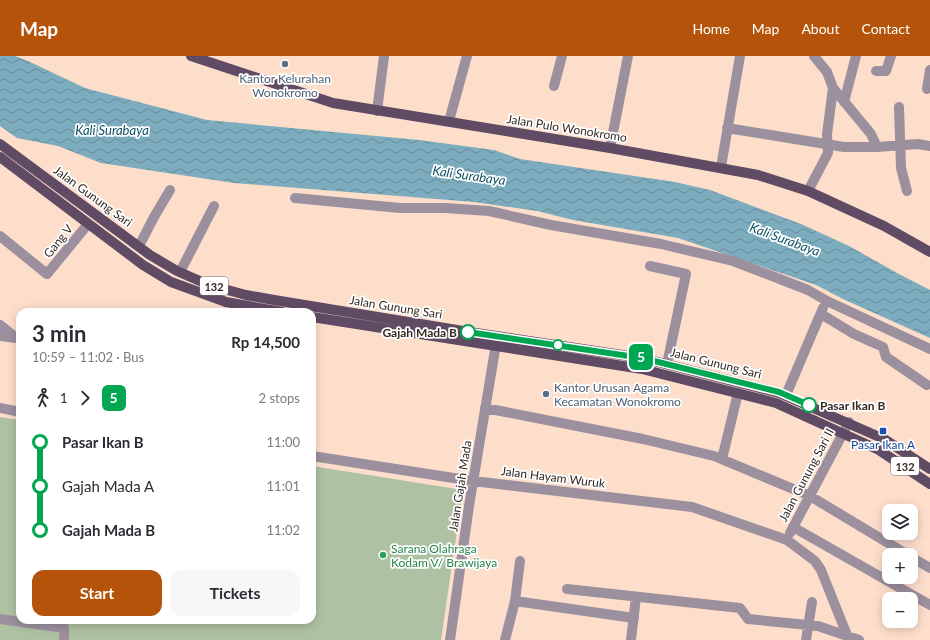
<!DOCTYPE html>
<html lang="en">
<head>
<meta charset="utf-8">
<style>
	body { margin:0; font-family:Lato,sans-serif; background:#f7f7f7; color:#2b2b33; height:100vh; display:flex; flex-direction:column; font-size:15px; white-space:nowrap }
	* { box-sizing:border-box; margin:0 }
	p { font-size:13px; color:#7c7c81 }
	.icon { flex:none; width:22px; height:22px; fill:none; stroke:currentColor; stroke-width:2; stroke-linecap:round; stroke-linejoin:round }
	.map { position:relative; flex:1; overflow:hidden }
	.drawer { position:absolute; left:16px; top:252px; width:300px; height:316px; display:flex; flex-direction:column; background:#fff; border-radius:12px; box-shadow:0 2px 10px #0003 }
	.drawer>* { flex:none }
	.badge { padding:0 8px; border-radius:6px; font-size:14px; line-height:26px }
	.fabs { position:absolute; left:882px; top:448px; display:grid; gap:8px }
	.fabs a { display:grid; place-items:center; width:36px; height:36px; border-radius:8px; background:#fff; box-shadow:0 2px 10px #0003; font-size:20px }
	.map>.badge { position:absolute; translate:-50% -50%; box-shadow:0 0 0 2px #fff }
	.legs { display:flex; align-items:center; gap:6px; height:44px; padding:0 16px; font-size:13px }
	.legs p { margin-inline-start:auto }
	.headline { display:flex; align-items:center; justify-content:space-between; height:68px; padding:0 16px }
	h1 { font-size:22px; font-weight:700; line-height:30px }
	.cta { display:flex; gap:8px; margin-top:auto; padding:8px 16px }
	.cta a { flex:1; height:46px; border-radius:12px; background:#b45309; color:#fff; font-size:16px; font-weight:700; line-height:46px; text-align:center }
	.cta a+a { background:#f7f7f7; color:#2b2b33 }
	ul { padding:0 16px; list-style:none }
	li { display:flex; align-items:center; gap:14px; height:44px; font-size:15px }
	li i { display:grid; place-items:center; width:6px; height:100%; margin:0 5px; background:currentColor }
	li i::after { content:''; width:10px; height:10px; margin:-5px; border:3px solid; border-radius:50%; background:#fff }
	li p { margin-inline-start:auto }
	li:first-child i { background:linear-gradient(#0000 50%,currentColor 0) }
	li:last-child i { background:linear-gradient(currentColor 50%,#0000 0) }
	header { display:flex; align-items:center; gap:24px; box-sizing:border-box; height:56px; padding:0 20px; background:#b45309; color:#fff }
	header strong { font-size:19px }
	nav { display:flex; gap:22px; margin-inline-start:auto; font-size:14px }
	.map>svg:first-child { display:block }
	.pitch { fill:#afc1a3 }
	.water { fill:url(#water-waves) }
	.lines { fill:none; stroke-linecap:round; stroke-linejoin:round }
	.minor { stroke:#9c909e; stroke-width:10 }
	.major { stroke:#604b64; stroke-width:10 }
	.line-1-casing { stroke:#fff; stroke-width:9 }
	.line-1 { stroke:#00a651; stroke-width:6 }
	.service-dot { fill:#5c6f8a; stroke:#fff; stroke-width:1.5 }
	.stop-1-dot { fill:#fff; stroke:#00a651; stroke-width:2 }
	.transit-dot { fill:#1a4fb4; stroke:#fff; stroke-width:1.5 }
	.leisure-dot { fill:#2e9e5b; stroke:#fff; stroke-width:1.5 }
	.labels { text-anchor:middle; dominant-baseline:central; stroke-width:3.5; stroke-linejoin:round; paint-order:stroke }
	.shield { fill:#fff; stroke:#726a65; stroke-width:1 }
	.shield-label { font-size:11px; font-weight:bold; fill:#352a23 }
	.service-label { font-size:12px; fill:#4e5e75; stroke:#fff }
	.street-label { font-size:12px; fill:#352a23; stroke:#fff }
	.stop-label { font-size:12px; font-weight:bold; fill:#352a23; stroke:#fff; text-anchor:end }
	.transit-label { font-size:12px; fill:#164399; stroke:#fff }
	.leisure-label { font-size:12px; fill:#27864d; stroke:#fff; text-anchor:start }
	.water-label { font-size:13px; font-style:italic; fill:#0f5164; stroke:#fff }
</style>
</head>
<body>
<header>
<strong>Map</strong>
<nav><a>Home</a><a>Map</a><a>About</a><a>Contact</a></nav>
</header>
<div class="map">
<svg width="930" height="584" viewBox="0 0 930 584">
	<defs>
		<pattern id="water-waves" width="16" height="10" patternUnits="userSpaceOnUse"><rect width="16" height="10" fill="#7dacbe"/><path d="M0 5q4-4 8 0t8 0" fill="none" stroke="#678c9a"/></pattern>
	</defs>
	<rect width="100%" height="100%" fill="#fddecb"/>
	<path class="pitch" d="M 0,361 L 20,364 L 20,564 L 312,564 L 312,410 L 463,434 L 441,584 L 0,584 Z"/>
	<path class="water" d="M 0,0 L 15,0 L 28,5 L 85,32 L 207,64 L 419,84 L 494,94 L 520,103 L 675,126 L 710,134 L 801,168 L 849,190 L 899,218 L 930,234 L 930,282 L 845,244 L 816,229 L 678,182 L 573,164 L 537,155 L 474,146 L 234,127 L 101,107 L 58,90 L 17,82 L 0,70 Z"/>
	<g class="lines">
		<path class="minor" d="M 876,15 L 886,15 L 891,0
			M 554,30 L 562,0
			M 833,32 L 871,78 L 877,91
			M 927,33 L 930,14
			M 844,46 L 856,0
			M 899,51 L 901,112 L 907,135
			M 377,55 L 384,0
			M 449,65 L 467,0
			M 727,72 L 844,91 L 877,91 L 918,88 L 930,90
			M 610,92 L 628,0
			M 721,111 L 740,0
			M 808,135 L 828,97 L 827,78 L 833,32 L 827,16 L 814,0
			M 295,142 L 400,152 L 445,152 L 489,155 L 551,169 L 661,188 L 733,205 L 808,234 L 827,245 L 930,293
			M 0,180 L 47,218 L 88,168
			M 139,190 L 154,161 L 170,134
			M 650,210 L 686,218 L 667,308
			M 180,216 L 214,150
			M 821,258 L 854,278 L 883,291 L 886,301 L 927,329
			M 0,269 L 16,282
			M 0,280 L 16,282
			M 786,339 L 823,252
			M 0,352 L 20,356
			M 485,352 L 643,383 L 714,400 L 810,440 L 908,499
			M 312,400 L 473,425 L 692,451 L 787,484 L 815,505 L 821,514 L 847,579 L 848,584
			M 722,403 L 738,337
			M 793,471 L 930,549
			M 790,477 L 849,366
			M 911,501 L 930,512
			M 567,533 L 740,552 L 748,563 L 818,570 L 859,584
			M 515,545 L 634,562
			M 0,563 L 64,572 L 64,584
			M 450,584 L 469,450 L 497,282
			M 505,584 L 515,545 L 520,505
			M 631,584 L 636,541
			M 806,584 L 812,546"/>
		<path class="major" d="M 191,0 L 333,47 L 610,92 L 758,119 L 808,135 L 884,170 L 930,196
			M 0,88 L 150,199 L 177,215 L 209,229 L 246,239 L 274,244 L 469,276 L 642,302 L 779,337 L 884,383 L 930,413
			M 0,101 L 143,209 L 171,226 L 226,246 L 282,256
			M 312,261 L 642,313 L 776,347 L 879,394 L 930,428"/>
	</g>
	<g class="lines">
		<defs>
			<path id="line-1" d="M 468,276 L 642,302 L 779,336 L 809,349"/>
		</defs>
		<use href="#line-1" class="line-1-casing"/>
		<use href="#line-1" class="line-1"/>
	</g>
	<g class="service-dot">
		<circle cx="285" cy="8" r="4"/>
		<circle cx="546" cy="338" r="4"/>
	</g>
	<g class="stop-1-dot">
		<circle cx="468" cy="276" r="7"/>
		<circle cx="558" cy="289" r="5"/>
		<circle cx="809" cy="349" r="7"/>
	</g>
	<rect class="transit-dot" x="879" y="371" width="8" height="8" rx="2"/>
	<circle class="leisure-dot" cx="383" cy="499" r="4"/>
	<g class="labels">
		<g class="shield">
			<rect x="200" y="221" width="28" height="18" rx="3"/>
			<rect x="891" y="401" width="28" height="18" rx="3"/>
		</g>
		<g class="shield-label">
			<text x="214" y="230">132</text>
			<text x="905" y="410">132</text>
		</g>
		<g class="service-label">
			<text x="285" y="22">Kantor Kelurahan<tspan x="285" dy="14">Wonokromo</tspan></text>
			<text x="554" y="331" text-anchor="start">Kantor Urusan Agama<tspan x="554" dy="14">Kecamatan Wonokromo</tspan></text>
		</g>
		<g class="street-label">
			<text transform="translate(567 72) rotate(9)">Jalan Pulo Wonokromo</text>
			<text transform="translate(93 140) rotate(36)">Jalan Gunung Sari</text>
			<text transform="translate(58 185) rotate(-51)">Gang V</text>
			<text transform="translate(396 251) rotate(9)">Jalan Gunung Sari</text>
			<text transform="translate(716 307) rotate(14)">Jalan Gunung Sari</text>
			<text transform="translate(806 419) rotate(-62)">Jalan Gunung Sari II</text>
			<text transform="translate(553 421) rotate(7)">Jalan Hayam Wuruk</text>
			<text transform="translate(460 430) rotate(-81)">Jalan Gajah Mada</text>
		</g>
		<g class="stop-label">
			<text x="457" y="276">Gajah Mada B</text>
			<text x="820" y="349" text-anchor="start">Pasar Ikan B</text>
		</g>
		<g class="transit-label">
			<text x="883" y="388">Pasar Ikan A</text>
		</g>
		<g class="leisure-label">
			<text x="391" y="492">Sarana Olahraga<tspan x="391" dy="14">Kodam V/ Brawijaya</tspan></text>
		</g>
		<g class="water-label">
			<text x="112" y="74">Kali Surabaya</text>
			<text transform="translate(469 119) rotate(8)">Kali Surabaya</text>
			<text transform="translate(785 183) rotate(20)">Kali Surabaya</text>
		</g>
	</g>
</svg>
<div class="fabs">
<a><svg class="icon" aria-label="layers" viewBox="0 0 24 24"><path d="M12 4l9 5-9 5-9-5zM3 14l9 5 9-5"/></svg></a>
<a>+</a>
<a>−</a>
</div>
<b class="badge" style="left:641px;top:301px;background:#00a651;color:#fff">5</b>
<section class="drawer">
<div class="headline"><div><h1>3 min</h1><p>10:59 – 11:02 · Bus</p></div><b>Rp 14,500</b></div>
<div class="legs"><svg class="icon" aria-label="walk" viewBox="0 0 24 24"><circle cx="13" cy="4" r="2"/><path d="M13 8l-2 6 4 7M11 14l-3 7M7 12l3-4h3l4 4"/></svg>1<svg class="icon" aria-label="forward" viewBox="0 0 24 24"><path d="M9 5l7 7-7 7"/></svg><b class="badge" style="background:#00a651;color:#fff">5</b><p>2 stops</p></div>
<ul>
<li><i style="color:#00a651"></i><b>Pasar Ikan B</b><p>11:00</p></li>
<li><i style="color:#00a651"></i><span>Gajah Mada A</span><p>11:01</p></li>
<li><i style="color:#00a651"></i><b>Gajah Mada B</b><p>11:02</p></li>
</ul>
<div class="cta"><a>Start</a><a>Tickets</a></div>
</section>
</div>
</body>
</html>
